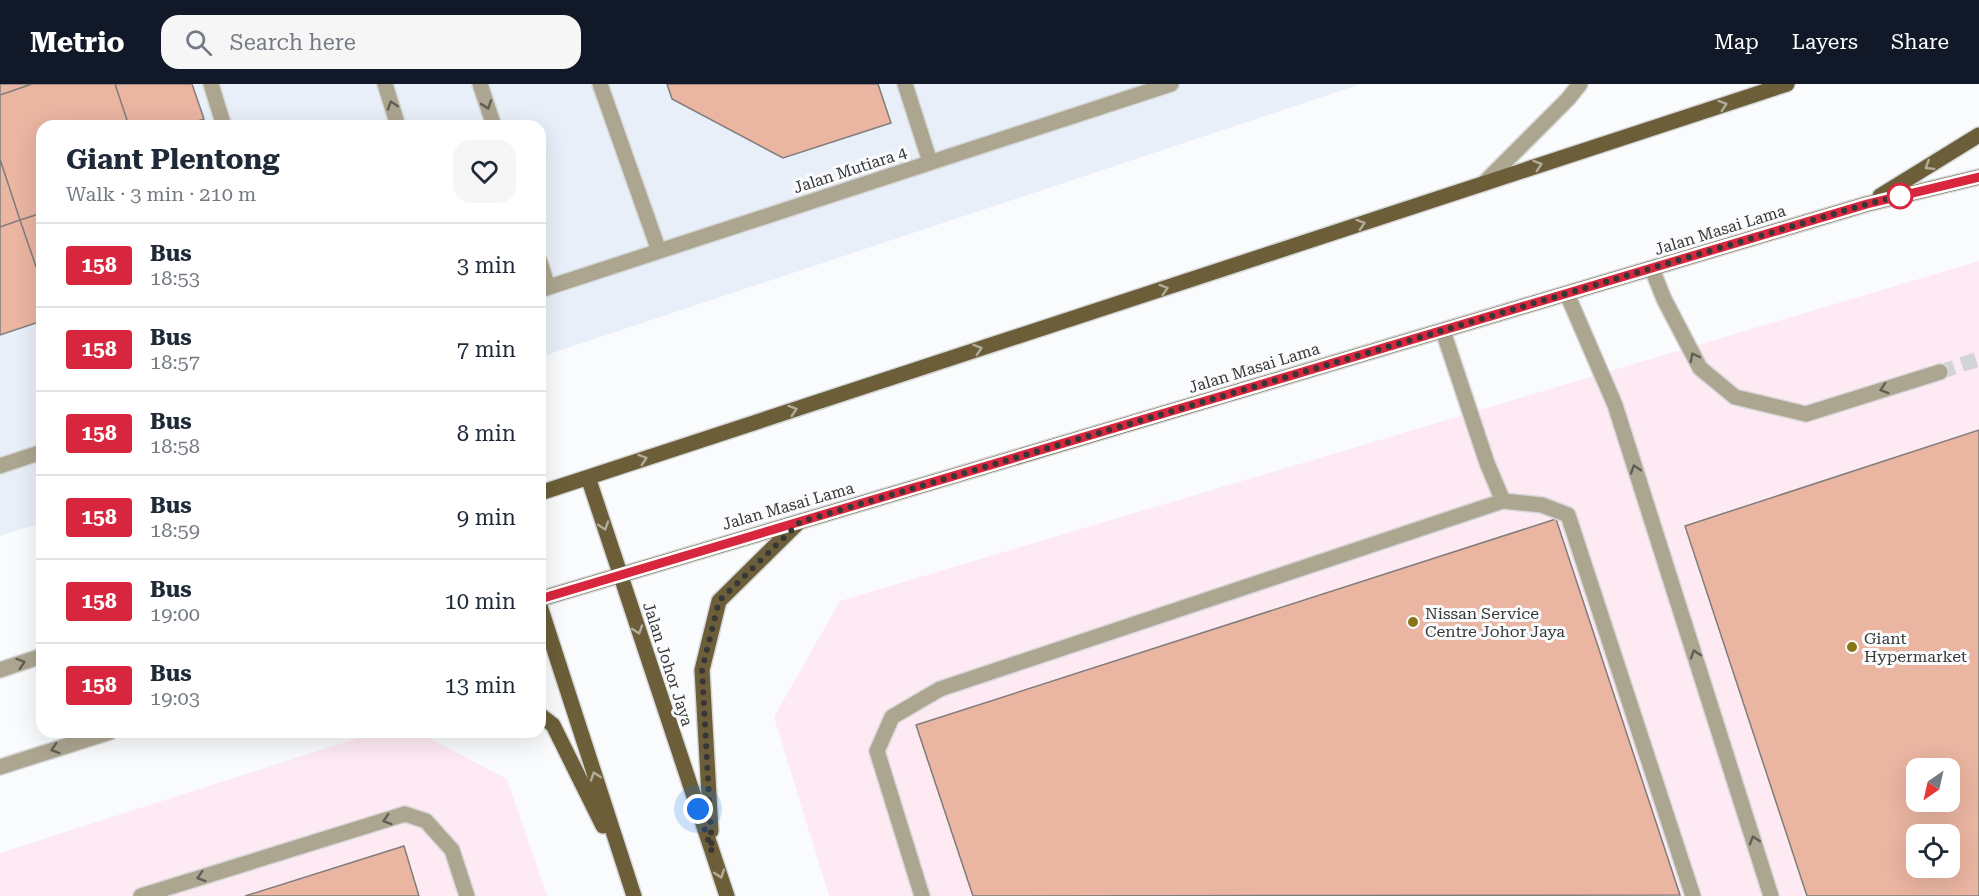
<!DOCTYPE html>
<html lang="en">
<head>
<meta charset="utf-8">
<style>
	body { margin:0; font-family:"Roboto Serif",serif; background:#f6f6f7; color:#1f2937; height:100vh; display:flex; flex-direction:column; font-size:22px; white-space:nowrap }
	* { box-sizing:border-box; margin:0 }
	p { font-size:20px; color:#747a83 }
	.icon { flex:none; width:33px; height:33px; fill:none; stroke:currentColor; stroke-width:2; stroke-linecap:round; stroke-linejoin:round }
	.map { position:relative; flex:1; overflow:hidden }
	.details { position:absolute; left:36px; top:36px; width:510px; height:618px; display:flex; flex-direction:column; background:#fff; border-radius:18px; box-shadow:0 6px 24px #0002 }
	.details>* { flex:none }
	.badge { padding:0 12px; border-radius:4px; font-size:21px; line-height:39px }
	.needle { width:39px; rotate:214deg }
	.buttons { position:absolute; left:1906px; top:674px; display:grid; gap:12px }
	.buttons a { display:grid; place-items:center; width:54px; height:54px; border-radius:12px; background:#fff; box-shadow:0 6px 24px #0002; font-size:30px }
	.you { position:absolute; width:30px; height:30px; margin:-15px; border:4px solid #fff; border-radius:50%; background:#1a73e8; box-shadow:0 0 0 9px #1a73e833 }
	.map>.badge { position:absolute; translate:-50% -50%; box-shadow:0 0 0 3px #fff }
	.round { display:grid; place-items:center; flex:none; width:63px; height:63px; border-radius:18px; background:#f6f6f7 }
	.headline { display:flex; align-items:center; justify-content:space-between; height:102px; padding:0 30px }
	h1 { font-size:28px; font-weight:700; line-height:45px }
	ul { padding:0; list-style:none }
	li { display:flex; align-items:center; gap:18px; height:84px; padding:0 30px; border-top:2px solid #e0e1e3 }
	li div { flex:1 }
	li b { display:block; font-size:22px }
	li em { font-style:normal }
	li .badge { min-width:66px; font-weight:700; text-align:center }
	header { display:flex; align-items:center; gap:36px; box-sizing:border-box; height:84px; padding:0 30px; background:#111827; color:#fff }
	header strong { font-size:28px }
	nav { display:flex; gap:33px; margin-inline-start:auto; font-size:21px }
	.search { width:420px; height:54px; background:#f6f6f7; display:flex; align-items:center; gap:15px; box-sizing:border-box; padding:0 21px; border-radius:18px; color:#747a83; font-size:22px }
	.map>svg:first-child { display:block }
	.commercial { fill:#feeaf3; fill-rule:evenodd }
	.built { fill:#e9eff8 }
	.building { fill:#eab5a1; stroke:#807d7c; stroke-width:1.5; fill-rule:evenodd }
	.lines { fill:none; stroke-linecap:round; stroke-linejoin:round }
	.minor-tunnel { stroke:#d2d4d6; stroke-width:15; stroke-dasharray:15 8; stroke-linecap:butt }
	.minor-casing { stroke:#d6d8da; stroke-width:18 }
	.major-casing { stroke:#d6d8da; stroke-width:18 }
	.minor { stroke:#aca590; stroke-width:15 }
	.major { stroke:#6b5e38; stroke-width:15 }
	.oneway { stroke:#605e57 }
	.oneway2 { stroke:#b2ac9a }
	.line-casing { stroke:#fff; stroke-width:14 }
	.line { stroke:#d7263d; stroke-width:9 }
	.walk { stroke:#373738; stroke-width:6; stroke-dasharray:0 10.8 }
	.stop-dot { fill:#fff; stroke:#d7263d; stroke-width:3 }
	.poi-dot { fill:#877518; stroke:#f9fbfd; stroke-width:2 }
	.labels { text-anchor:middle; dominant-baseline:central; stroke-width:6; stroke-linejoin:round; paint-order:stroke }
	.street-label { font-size:16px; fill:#373738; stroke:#f9fbfd }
	.poi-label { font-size:16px; fill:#373738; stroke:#f9fbfd; text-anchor:start }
</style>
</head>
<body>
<header>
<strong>Metrio</strong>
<div class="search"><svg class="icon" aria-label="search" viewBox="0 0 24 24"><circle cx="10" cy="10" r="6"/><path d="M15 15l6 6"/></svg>Search here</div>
<nav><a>Map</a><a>Layers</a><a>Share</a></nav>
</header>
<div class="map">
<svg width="1979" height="812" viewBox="0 0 1979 812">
	<rect width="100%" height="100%" fill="#f9fbfd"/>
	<path class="commercial" d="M 1979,177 L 1979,812 L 829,812 L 774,633 L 840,517 ZM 1917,684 L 1950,684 L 1950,717 L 1917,717 ZM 1917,750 L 1950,750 L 1950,783 L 1917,783 Z
		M 377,648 L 417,648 L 507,695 L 547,812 L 0,812 L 0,769 Z"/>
	<path class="built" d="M 0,0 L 1361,0 L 540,273 L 540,42 L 42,42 L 42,439 L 0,452 Z"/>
	<path class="building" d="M 0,0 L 32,0 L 0,11 Z
		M 32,0 L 115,0 L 129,42 L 42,42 L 42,129 L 20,136 L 0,75 L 0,11 Z
		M 115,0 L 192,0 L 204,35 L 182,42 L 129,42 Z
		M 667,0 L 878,0 L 891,39 L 783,74 L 672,15 Z
		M 0,75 L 20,136 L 0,143 Z
		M 42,129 L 42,200 L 20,136 Z
		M 20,136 L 42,200 L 42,237 L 0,251 L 0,143 Z
		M 1979,346 L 1979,812 L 1807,812 L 1685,442 ZM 1917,684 L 1950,684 L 1950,717 L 1917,717 ZM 1917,750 L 1950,750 L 1950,783 L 1917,783 Z
		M 1556,435 L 1680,811 L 973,812 L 916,641 Z
		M 404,762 L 419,812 L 245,812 Z"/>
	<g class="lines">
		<path class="minor-tunnel" d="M 1940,288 L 1979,275"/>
		<defs>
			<path id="minor" d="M 211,0 L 224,42
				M 385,0 L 398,42
				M 480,0 L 494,42
				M 600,0 L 659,167
				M 905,0 L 930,78
				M 1483,100 L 1568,15 L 1580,0
				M 540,178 L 548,203
				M 1652,185 L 1664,215 L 1700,284 L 1735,313 L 1806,330 L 1940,288
				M 540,206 L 1171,0
				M 1567,210 L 1615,321 L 1771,812
				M 1443,247 L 1487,379 L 1503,417
				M 0,382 L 42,368
				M 0,586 L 42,572
				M 0,683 L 110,648
				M 141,812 L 405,730 L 426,737 L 452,766 L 467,812
				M 922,812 L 877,667 L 892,633 L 940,605 L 1503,417 L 1542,421 L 1568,431 L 1693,812"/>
			<path id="major" d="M 1880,112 L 1979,51
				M 588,393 L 727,812
				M 540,409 L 1787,0
				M 540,515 L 1867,120 L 1979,93
				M 540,522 L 634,812
				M 540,631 L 553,641 L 603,742
				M 711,747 L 702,586 L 719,517 L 797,440"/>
		</defs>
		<use href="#minor" class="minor-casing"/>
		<use href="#major" class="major-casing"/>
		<use href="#minor" class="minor"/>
		<use href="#major" class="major"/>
	</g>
	<defs><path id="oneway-chevron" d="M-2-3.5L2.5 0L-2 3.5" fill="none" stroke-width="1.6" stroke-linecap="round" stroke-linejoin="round" transform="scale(1.5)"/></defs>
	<g class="oneway">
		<use href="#oneway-chevron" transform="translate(392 21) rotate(-108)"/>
		<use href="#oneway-chevron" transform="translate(487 21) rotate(71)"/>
		<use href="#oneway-chevron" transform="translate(1694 273) rotate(-118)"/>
		<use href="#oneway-chevron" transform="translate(1884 305) rotate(162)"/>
		<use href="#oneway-chevron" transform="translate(1635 385) rotate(-108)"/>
		<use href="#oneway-chevron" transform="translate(1695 570) rotate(-108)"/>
		<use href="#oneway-chevron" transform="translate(21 579) rotate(-18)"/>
		<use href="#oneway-chevron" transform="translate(55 665) rotate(162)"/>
		<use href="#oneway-chevron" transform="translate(387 736) rotate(163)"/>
		<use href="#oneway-chevron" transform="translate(1754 756) rotate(-107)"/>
		<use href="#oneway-chevron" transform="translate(201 793) rotate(163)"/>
	</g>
	<g class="oneway2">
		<use href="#oneway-chevron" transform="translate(1723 21) rotate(-18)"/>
		<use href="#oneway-chevron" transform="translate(1538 81) rotate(-18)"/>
		<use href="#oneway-chevron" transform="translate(1929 82) rotate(148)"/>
		<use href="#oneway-chevron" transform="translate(1361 140) rotate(-18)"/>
		<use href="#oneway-chevron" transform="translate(1164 205) rotate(-18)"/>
		<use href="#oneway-chevron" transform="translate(978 265) rotate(-18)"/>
		<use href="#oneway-chevron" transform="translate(793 326) rotate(-18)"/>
		<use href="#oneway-chevron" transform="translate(643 375) rotate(-18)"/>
		<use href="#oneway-chevron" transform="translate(604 442) rotate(72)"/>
		<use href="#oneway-chevron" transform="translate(638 546) rotate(72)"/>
		<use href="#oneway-chevron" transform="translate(595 692) rotate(-108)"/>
		<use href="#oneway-chevron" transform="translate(720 790) rotate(72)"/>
	</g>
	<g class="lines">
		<defs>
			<path id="line" d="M 540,515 L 1867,120 L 1979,93"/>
		</defs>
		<use href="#line" class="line-casing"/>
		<use href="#line" class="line"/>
		<path class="walk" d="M 698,725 L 712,768 L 702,586 L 719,517 L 800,438 L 1867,120 L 1900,112"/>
	</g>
	<circle class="stop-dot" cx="1900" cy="112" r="12"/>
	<g class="poi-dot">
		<circle cx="1413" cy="538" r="6"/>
		<circle cx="1852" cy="563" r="6"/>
	</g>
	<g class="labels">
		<g class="street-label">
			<text transform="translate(850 86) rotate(-18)">Jalan Mutiara 4</text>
			<text transform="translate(1720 146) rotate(-17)">Jalan Masai Lama</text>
			<text transform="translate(1254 284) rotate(-17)">Jalan Masai Lama</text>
			<text transform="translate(788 422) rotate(-16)">Jalan Masai Lama</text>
			<text transform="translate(668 580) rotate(72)">Jalan Johor Jaya</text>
		</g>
		<g class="poi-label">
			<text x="1425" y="529">Nissan Service<tspan x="1425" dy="18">Centre Johor Jaya</tspan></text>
			<text x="1864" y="554">Giant<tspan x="1864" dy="18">Hypermarket</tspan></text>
		</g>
	</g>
</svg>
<div class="buttons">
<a><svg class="needle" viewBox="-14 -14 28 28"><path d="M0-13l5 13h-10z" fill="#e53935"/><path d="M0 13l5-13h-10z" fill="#747a83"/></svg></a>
<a><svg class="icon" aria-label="locate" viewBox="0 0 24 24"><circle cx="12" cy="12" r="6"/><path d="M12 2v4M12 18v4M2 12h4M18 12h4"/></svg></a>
</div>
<div class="you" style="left:698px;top:725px"></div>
<section class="details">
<div class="headline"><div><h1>Giant Plentong</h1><p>Walk · 3 min · 210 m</p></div><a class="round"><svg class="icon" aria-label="heart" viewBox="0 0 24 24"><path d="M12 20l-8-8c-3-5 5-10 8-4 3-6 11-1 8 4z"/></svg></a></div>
<ul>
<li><span class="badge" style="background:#d7263d;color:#fff">158</span><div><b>Bus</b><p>18:53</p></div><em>3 min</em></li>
<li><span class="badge" style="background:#d7263d;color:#fff">158</span><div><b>Bus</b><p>18:57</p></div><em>7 min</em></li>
<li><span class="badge" style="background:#d7263d;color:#fff">158</span><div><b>Bus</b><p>18:58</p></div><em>8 min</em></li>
<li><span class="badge" style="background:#d7263d;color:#fff">158</span><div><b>Bus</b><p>18:59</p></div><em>9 min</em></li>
<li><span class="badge" style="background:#d7263d;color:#fff">158</span><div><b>Bus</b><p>19:00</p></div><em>10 min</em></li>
<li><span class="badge" style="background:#d7263d;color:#fff">158</span><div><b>Bus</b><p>19:03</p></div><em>13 min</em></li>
</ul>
</section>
</div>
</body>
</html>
